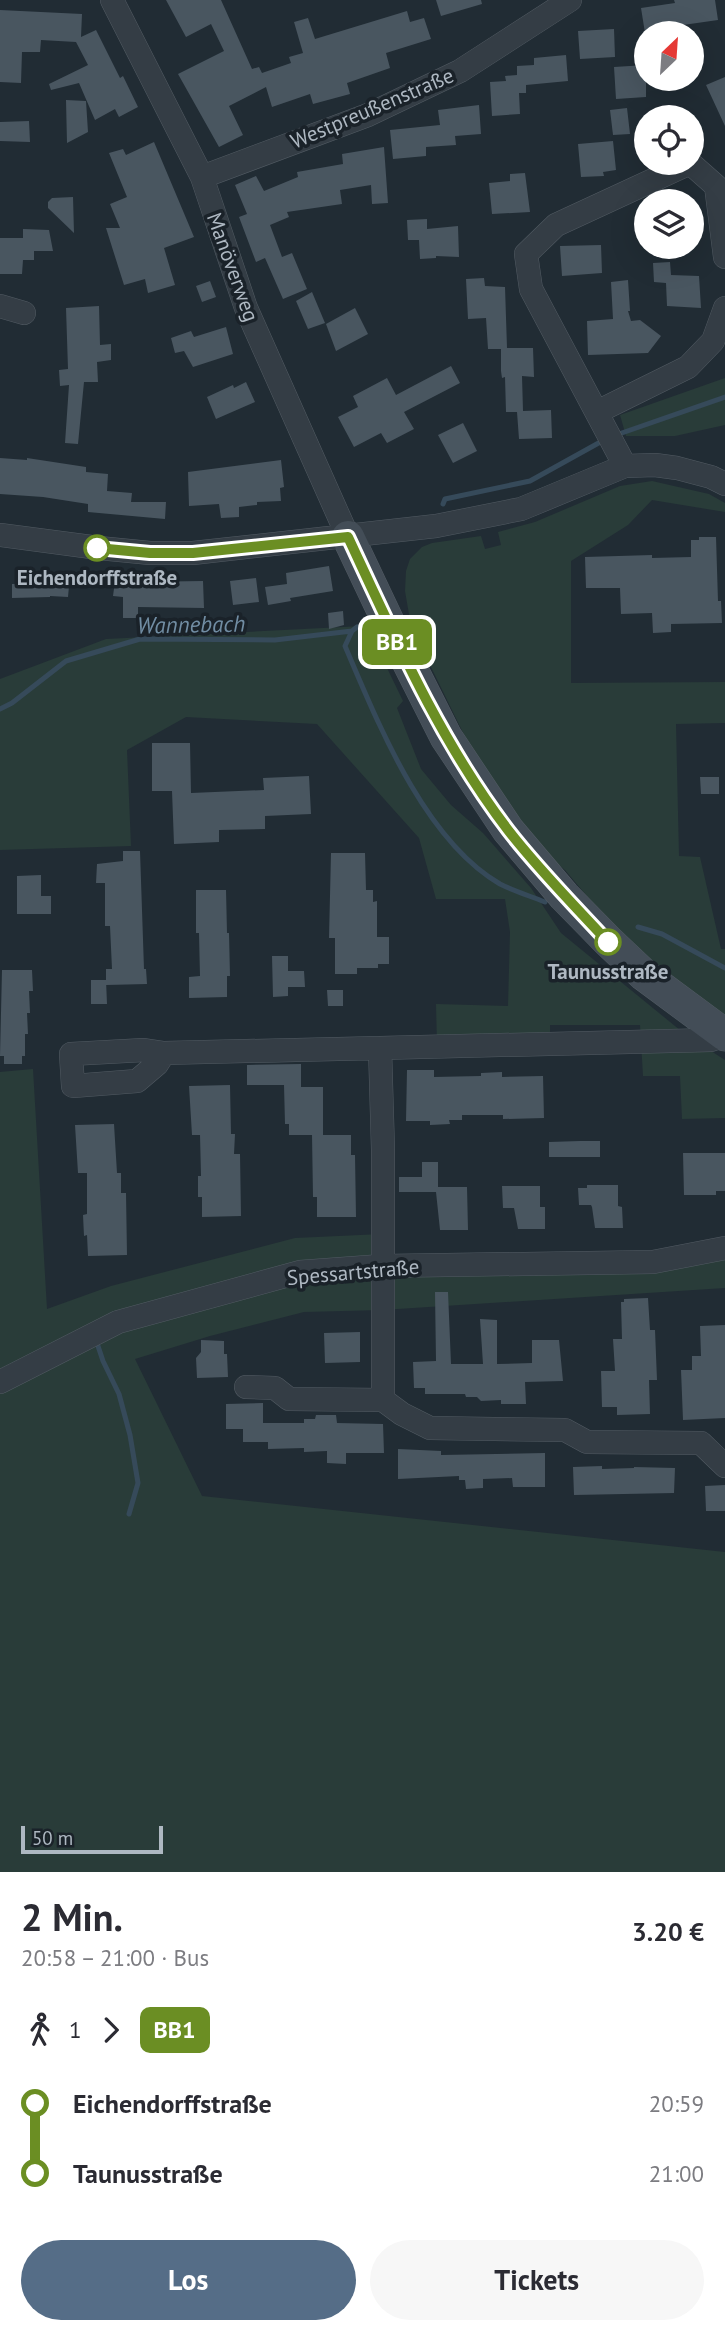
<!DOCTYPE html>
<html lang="de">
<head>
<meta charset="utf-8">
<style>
	body { margin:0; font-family:"PT Sans",sans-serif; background:#f7f7f7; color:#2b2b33; height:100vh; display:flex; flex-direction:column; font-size:26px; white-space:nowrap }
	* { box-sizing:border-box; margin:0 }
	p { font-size:23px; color:#7c7c81 }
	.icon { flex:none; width:38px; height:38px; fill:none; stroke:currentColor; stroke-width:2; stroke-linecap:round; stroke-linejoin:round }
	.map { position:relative; height:1872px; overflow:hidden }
	.side { display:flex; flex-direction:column; background:#fff; flex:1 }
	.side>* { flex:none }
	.badge { padding:0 14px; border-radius:10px; font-size:24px; line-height:46px }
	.needle { width:46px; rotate:25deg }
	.controls { position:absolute; left:634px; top:21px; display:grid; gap:14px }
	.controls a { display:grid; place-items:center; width:70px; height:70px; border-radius:50%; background:#fff; box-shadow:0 7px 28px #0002; font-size:35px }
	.scale { position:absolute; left:21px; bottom:18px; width:142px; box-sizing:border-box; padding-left:7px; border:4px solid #aeb8c2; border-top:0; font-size:19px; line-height:24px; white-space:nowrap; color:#aeb8c2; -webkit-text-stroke:5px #1a2229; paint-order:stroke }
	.map>.badge { position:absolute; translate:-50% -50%; box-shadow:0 0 0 4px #fff }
	.legs { display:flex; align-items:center; gap:10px; height:77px; padding:0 21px; font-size:23px }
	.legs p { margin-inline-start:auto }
	.headline { display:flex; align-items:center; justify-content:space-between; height:119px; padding:0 21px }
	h1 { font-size:38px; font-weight:800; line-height:52px }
	.button { display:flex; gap:14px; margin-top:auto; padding:14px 21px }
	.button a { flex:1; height:80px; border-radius:42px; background:#556d87; color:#fff; font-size:28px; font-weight:800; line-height:80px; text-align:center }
	.button a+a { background:#f7f7f7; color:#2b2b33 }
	ul { padding:0 21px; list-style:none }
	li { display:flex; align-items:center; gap:24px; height:70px; font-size:26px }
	li i { display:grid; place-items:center; width:10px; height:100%; margin:0 9px; background:currentColor }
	li i::after { content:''; width:18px; height:18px; margin:-9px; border:5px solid; border-radius:50%; background:#fff }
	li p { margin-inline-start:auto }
	li:first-child i { background:linear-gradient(#0000 50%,currentColor 0) }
	li:last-child i { background:linear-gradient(currentColor 50%,#0000 0) }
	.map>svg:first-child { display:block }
	.green { fill:#293c39 }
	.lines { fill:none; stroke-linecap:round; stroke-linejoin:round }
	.stream { stroke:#364a5a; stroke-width:5 }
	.building { fill:#495660 }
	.street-casing { stroke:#525b63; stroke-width:24 }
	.secondary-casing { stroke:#525b63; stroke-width:33 }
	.street { stroke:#343d45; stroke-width:23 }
	.secondary { stroke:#434d57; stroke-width:32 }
	.line-1-casing { stroke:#fff; stroke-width:16 }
	.line-1 { stroke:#6b8e23; stroke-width:10 }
	.stop-1-dot { fill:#fff; stroke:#6b8e23; stroke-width:3.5 }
	.labels { text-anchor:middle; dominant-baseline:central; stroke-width:7; stroke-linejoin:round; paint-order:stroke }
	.street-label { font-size:21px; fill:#aeb8c2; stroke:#1a2229 }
	.stop-label { font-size:21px; font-weight:bold; fill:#aeb8c2; stroke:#1a2229 }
	.water-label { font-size:23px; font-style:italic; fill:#718da3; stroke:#1a2229 }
</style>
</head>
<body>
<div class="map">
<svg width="725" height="1872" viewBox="0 0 725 1872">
	<rect width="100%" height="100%" fill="#212c34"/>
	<path class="green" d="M 725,378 L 725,425 L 675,436 L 626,436 L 620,415 Z
		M 652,481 L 709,494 L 725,503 L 725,512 L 652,500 L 628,525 L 571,561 L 571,683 L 725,682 L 725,723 L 676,724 L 679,856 L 700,857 L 721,949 L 725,949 L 725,1015 L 653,968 L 623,939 L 565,870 L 542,852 L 492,792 L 411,626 L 405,591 L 406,571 L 410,559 L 422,547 L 432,543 L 481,536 L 485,549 L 501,545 L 498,532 L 535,522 L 620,486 Z
		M 363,626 L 373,639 L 403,701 L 397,708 L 421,769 L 451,805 L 483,833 L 531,888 L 561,933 L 686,1035 L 725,1060 L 725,1118 L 682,1119 L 680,1076 L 643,1076 L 640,1025 L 550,1025 L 550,1041 L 437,1044 L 436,1004 L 508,1006 L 510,932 L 505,899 L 436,899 L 419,838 L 317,724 L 186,717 L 127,750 L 131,846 L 0,850 L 0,679 L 106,639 Z
		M 33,1069 L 47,1309 L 111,1286 L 295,1238 L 382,1234 L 382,1265 L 725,1248 L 725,1288 L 382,1310 L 304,1312 L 210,1336 L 135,1359 L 202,1496 L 725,1552 L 725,1872 L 0,1872 L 0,1072 Z"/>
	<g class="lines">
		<path class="stream" d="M 616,435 L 725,397
			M 443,504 L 445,499 L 530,481 L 604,440
			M 352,631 L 345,646 C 378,723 424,840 500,884 C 514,891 530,896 545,902
			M 0,709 L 12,703 L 66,661 L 140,639 L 275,640 L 352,631 L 357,627
			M 638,927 L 662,934 L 725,968
			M 96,1340 L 103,1361 L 119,1394 L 130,1435 L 138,1483 L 129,1514"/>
	</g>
	<path class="building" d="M 166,0 L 221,0 L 252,69 L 259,67 L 262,73 L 291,63 L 289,57 L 303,53 L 294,22 L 308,18 L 315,39 L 407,11 L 410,22 L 424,18 L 431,39 L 386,53 L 390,68 L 347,83 L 350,94 L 313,104 L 310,94 L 272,107 L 266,87 L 229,106 L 243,135 L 219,147 L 178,74 L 224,51 L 211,24 L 186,37 Z
		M 436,0 L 481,0 L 482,4 L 441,16 Z
		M 674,0 L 715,0 L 718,20 L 669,27 L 670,33 L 645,33 L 641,8 L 675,3 Z
		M 0,10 L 82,14 L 81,37 L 96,30 L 120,78 L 123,76 L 138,107 L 119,117 L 115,109 L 95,120 L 79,83 L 51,90 L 49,84 L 88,65 L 76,42 L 41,40 L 40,52 L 22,52 L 21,83 L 0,82 Z
		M 614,29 L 615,57 L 580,59 L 578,31 Z
		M 566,55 L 568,81 L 526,85 L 526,93 L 519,93 L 520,114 L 492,116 L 490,82 L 506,81 L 505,76 L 517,75 L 517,66 L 534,65 L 534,58 Z
		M 646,65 L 646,97 L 616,99 L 614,67 Z
		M 725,77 L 725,126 L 706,85 Z
		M 66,100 L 86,101 L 88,132 L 67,143 Z
		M 479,105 L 481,134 L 455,136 L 456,145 L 426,147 L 426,156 L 393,159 L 390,130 L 440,125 L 438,110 Z
		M 627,108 L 630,134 L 613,135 L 610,110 Z
		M 29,121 L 30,142 L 0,141 L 0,122 Z
		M 613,141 L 616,170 L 603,172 L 604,176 L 581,177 L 578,144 Z
		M 154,142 L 194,237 L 164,248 L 175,285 L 148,293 L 145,279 L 124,285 L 106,228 L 120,228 L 110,204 L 127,197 L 109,153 L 123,149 L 126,155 Z
		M 384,147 L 388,203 L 372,204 L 371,185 L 340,190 L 342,204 L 287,212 L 289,217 L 270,225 L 282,257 L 292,253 L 307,289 L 283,299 L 265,258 L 256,262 L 239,217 L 247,214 L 235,185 L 256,176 L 264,191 L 298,177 L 297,172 L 343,164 L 342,154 Z
		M 525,173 L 530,212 L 492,214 L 489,183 L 510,181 L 510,174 Z
		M 73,197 L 74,233 L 48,208 L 48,202 L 52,198 Z
		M 427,219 L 427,229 L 458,226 L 459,257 L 436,256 L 436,258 L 420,259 L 419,240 L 408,240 L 407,220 Z
		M 23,229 L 49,230 L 53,251 L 34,251 L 34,260 L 23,260 L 22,274 L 0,274 L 0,238 L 23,238 Z
		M 601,245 L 602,273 L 562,276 L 560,246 Z
		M 670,262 L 671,275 L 699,276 L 701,308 L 667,306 L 666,283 L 654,282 L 653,263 Z
		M 484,278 L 485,286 L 505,287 L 507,348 L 533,348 L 534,377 L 522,376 L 523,411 L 551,410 L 552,438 L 519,439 L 517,412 L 506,412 L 505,377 L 502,378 L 501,371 L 501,349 L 488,349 L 486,318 L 468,319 L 466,279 Z
		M 628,280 L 630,311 L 628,311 L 631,321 L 640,320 L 661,336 L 648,353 L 588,355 L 587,321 L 613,319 L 611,282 Z
		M 210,281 L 216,297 L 202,302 L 196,286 Z
		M 312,292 L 325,323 L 308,329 L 296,301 Z
		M 99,306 L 100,345 L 111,344 L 111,360 L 97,362 L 98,382 L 84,382 L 78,444 L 65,443 L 69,385 L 60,386 L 59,370 L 68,369 L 66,308 Z
		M 355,308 L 368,334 L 336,351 L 326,324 Z
		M 226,327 L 233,354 L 193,367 L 184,351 L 175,353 L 171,338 L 191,331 L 194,337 Z
		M 451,366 L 460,383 L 404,412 L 414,429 L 387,443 L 381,433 L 354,447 L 338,417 L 358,407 L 353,396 L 387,378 L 396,395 Z
		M 246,382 L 255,402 L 216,419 L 207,397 L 233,385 L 234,388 Z
		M 463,423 L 477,451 L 453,463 L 438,435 Z
		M 0,458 L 27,460 L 27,458 L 86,467 L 86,472 L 108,474 L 107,491 L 132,493 L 131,502 L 166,502 L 165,519 L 88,512 L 88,504 L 43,497 L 0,494 Z
		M 281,460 L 284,487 L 280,488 L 281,501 L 257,502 L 257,505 L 239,507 L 239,517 L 221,518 L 219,504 L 189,506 L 188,472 Z
		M 699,537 L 716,537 L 718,601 L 721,601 L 722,623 L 671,624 L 671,632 L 653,633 L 652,613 L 621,614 L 620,588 L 586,588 L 585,557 L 652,555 L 652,558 L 691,557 L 691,540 L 699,540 Z
		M 329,566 L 333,591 L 290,598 L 291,601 L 268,605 L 265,587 L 287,584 L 286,573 Z
		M 41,572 L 70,575 L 68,597 L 50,596 L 50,597 L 12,598 L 12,584 L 40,583 Z
		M 116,574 L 124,580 L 124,574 L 137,574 L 137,582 L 203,581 L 204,608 L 138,607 L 138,618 L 123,618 L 123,597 L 113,596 Z
		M 256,578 L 259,602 L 233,605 L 230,581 Z
		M 343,611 L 344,625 L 329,629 L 328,613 Z
		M 152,743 L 190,743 L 191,793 L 264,790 L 263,778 L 309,776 L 311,814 L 265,816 L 265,829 L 219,830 L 219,842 L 174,844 L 172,791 L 152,791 Z
		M 700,777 L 719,777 L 719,794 L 701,794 Z
		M 123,851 L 140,851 L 144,969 L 146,969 L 147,984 L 106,985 L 106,969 L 112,969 L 110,926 L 105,926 L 105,883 L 96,883 L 97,864 L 123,861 Z
		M 331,853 L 365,853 L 366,890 L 373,890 L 373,902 L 377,901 L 377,937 L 389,937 L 389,964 L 378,964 L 378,968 L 357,968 L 357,974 L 335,974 L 335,938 L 329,938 Z
		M 41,875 L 41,896 L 51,896 L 51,914 L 17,914 L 17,876 Z
		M 196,890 L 226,890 L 227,933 L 229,933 L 230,976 L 227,976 L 227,997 L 189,998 L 189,977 L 200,976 L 199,933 L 196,933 Z
		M 272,956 L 288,956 L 288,971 L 304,971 L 305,987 L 288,987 L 288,996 L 273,997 Z
		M 2,970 L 32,970 L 33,991 L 29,991 L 30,1013 L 27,1013 L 28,1034 L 25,1034 L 25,1056 L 22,1056 L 22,1064 L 4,1064 L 4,1056 L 0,1056 Z
		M 91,980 L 106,980 L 107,1004 L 91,1004 Z
		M 327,990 L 343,990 L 343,1006 L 328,1006 Z
		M 301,1064 L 301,1087 L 323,1087 L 323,1135 L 289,1135 L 289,1124 L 285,1124 L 284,1085 L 247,1085 L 247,1065 Z
		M 407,1070 L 434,1070 L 434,1077 L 481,1076 L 481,1073 L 502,1072 L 502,1077 L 543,1076 L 544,1118 L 503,1119 L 503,1115 L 462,1115 L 462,1120 L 449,1120 L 450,1124 L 430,1125 L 430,1121 L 406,1121 Z
		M 230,1085 L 231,1134 L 235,1134 L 234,1154 L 240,1154 L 241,1216 L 202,1217 L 202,1197 L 198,1197 L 198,1176 L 201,1176 L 200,1135 L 192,1135 L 189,1086 Z
		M 114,1124 L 117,1173 L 121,1173 L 121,1193 L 126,1193 L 127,1255 L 88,1256 L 87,1235 L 84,1236 L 83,1215 L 87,1214 L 87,1173 L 78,1173 L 75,1125 Z
		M 312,1135 L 351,1135 L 351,1155 L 355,1155 L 356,1217 L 317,1217 L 317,1197 L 313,1197 Z
		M 580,1141 L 600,1141 L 600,1157 L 549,1157 L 549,1142 Z
		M 683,1153 L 725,1153 L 725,1191 L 716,1191 L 716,1195 L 684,1195 Z
		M 422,1162 L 438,1162 L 438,1187 L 467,1187 L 468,1230 L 440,1230 L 436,1192 L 399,1192 L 399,1177 L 422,1177 Z
		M 587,1185 L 618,1185 L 618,1206 L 622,1207 L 623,1228 L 595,1228 L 592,1207 L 591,1205 L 579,1205 L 578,1188 L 587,1188 Z
		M 502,1186 L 540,1186 L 540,1207 L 545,1207 L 545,1229 L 518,1229 L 514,1208 L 503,1208 Z
		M 435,1292 L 448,1292 L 451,1364 L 483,1364 L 480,1319 L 497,1320 L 497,1364 L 532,1363 L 532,1340 L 559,1340 L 563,1381 L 525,1382 L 526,1404 L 501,1404 L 501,1400 L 481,1401 L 477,1397 L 466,1397 L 465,1394 L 425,1394 L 425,1388 L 414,1388 L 413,1362 L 436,1361 Z
		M 648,1298 L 650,1330 L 655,1330 L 657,1380 L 649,1380 L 650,1414 L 617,1415 L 617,1407 L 602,1407 L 601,1371 L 615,1371 L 613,1339 L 622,1339 L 621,1302 L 624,1302 L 624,1299 Z
		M 725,1325 L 725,1418 L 683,1420 L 681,1370 L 692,1370 L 692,1356 L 701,1356 L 700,1326 Z
		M 360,1332 L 360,1362 L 325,1363 L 324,1333 Z
		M 201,1340 L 224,1341 L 224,1354 L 227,1354 L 228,1377 L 197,1378 L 196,1358 L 201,1352 Z
		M 263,1403 L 263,1423 L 304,1423 L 304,1419 L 315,1419 L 316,1415 L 336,1415 L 337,1423 L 383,1424 L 384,1453 L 346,1453 L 346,1464 L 327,1463 L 327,1451 L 304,1452 L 304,1448 L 268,1449 L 268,1442 L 243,1442 L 243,1429 L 226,1429 L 226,1404 Z
		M 398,1449 L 441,1451 L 441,1455 L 545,1453 L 545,1487 L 513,1487 L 512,1478 L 483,1479 L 483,1488 L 466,1489 L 465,1480 L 459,1480 L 459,1476 L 398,1479 Z
		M 602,1466 L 602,1469 L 634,1468 L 634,1467 L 675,1468 L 674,1493 L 574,1495 L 573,1467 Z
		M 725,1485 L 725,1511 L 706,1511 L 705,1486 Z"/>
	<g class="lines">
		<defs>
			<path id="street" d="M 112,0 L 202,177 L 246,308 L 348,537
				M 202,177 L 368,115 L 460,71 L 570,0
				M 0,306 L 24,313
				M 597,412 L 688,367 L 713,341 L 725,308
				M 625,466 L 531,289 L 526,254 L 556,225 L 690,163 L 716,186 L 725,257
				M 0,535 L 99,548 L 150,553 L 193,553 L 436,526 L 521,509 L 625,466 L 655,465 L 677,468 L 711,477 L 725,484
				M 725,1035 L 711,1040 L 380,1048 L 383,1150 L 383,1400 L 402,1414 L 430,1428 L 565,1430 L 587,1442 L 701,1443 L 725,1466
				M 164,1053 L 157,1064 L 137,1081 L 73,1086 L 71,1054 L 144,1050 L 164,1053 L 380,1048
				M 0,1382 L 118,1322 L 300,1272 L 382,1266 L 653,1262 L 725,1248
				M 246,1387 L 275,1388 L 289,1399 L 383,1400"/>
			<path id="secondary" d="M 348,537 L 393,632 L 446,737 L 508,830 L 564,896 L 608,941 L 644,975 L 725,1035"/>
		</defs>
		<use href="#street" class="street-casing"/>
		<use href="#secondary" class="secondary-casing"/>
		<use href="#street" class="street"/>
		<use href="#secondary" class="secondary"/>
	</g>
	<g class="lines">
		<defs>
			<path id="line-1" d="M 97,548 L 150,553 L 193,553 L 348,537 C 395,638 440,741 508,830 C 539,870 574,905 608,942"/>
		</defs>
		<use href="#line-1" class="line-1-casing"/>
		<use href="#line-1" class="line-1"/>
	</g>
	<g class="stop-1-dot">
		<circle cx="97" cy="548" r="12"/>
		<circle cx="608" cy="942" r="12"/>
	</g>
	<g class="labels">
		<g class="street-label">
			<text transform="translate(372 108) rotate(-23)">Westpreußenstraße</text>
			<text transform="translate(233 267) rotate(70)">Manöverweg</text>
			<text transform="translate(353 1272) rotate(-5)">Spessartstraße</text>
		</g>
		<g class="stop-label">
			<text x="97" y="577">Eichendorffstraße</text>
			<text x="608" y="971">Taunusstraße</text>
		</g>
		<g class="water-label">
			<text transform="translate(191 624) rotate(-1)">Wannebach</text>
		</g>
	</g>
</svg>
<div class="controls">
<a><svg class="needle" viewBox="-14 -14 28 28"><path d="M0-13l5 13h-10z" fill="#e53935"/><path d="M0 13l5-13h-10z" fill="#7c7c81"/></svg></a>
<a><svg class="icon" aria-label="locate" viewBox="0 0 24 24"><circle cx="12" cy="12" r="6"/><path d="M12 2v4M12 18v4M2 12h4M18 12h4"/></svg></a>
<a><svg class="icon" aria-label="layers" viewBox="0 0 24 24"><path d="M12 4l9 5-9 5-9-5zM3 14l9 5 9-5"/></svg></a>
</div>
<div class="scale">50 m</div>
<b class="badge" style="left:397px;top:642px;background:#6b8e23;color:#fff">BB1</b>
</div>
<section class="side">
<div class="headline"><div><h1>2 Min.</h1><p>20:58 – 21:00 · Bus</p></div><b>3.20 €</b></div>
<div class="legs"><svg class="icon" aria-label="walk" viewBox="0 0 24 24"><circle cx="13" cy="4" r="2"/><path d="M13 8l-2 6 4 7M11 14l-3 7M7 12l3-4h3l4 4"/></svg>1<svg class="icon" aria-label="forward" viewBox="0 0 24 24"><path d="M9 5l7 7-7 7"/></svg><b class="badge" style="background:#6b8e23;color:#fff">BB1</b></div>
<ul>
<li><i style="color:#6b8e23"></i><b>Eichendorffstraße</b><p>20:59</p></li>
<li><i style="color:#6b8e23"></i><b>Taunusstraße</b><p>21:00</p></li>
</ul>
<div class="button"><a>Los</a><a>Tickets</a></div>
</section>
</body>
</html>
